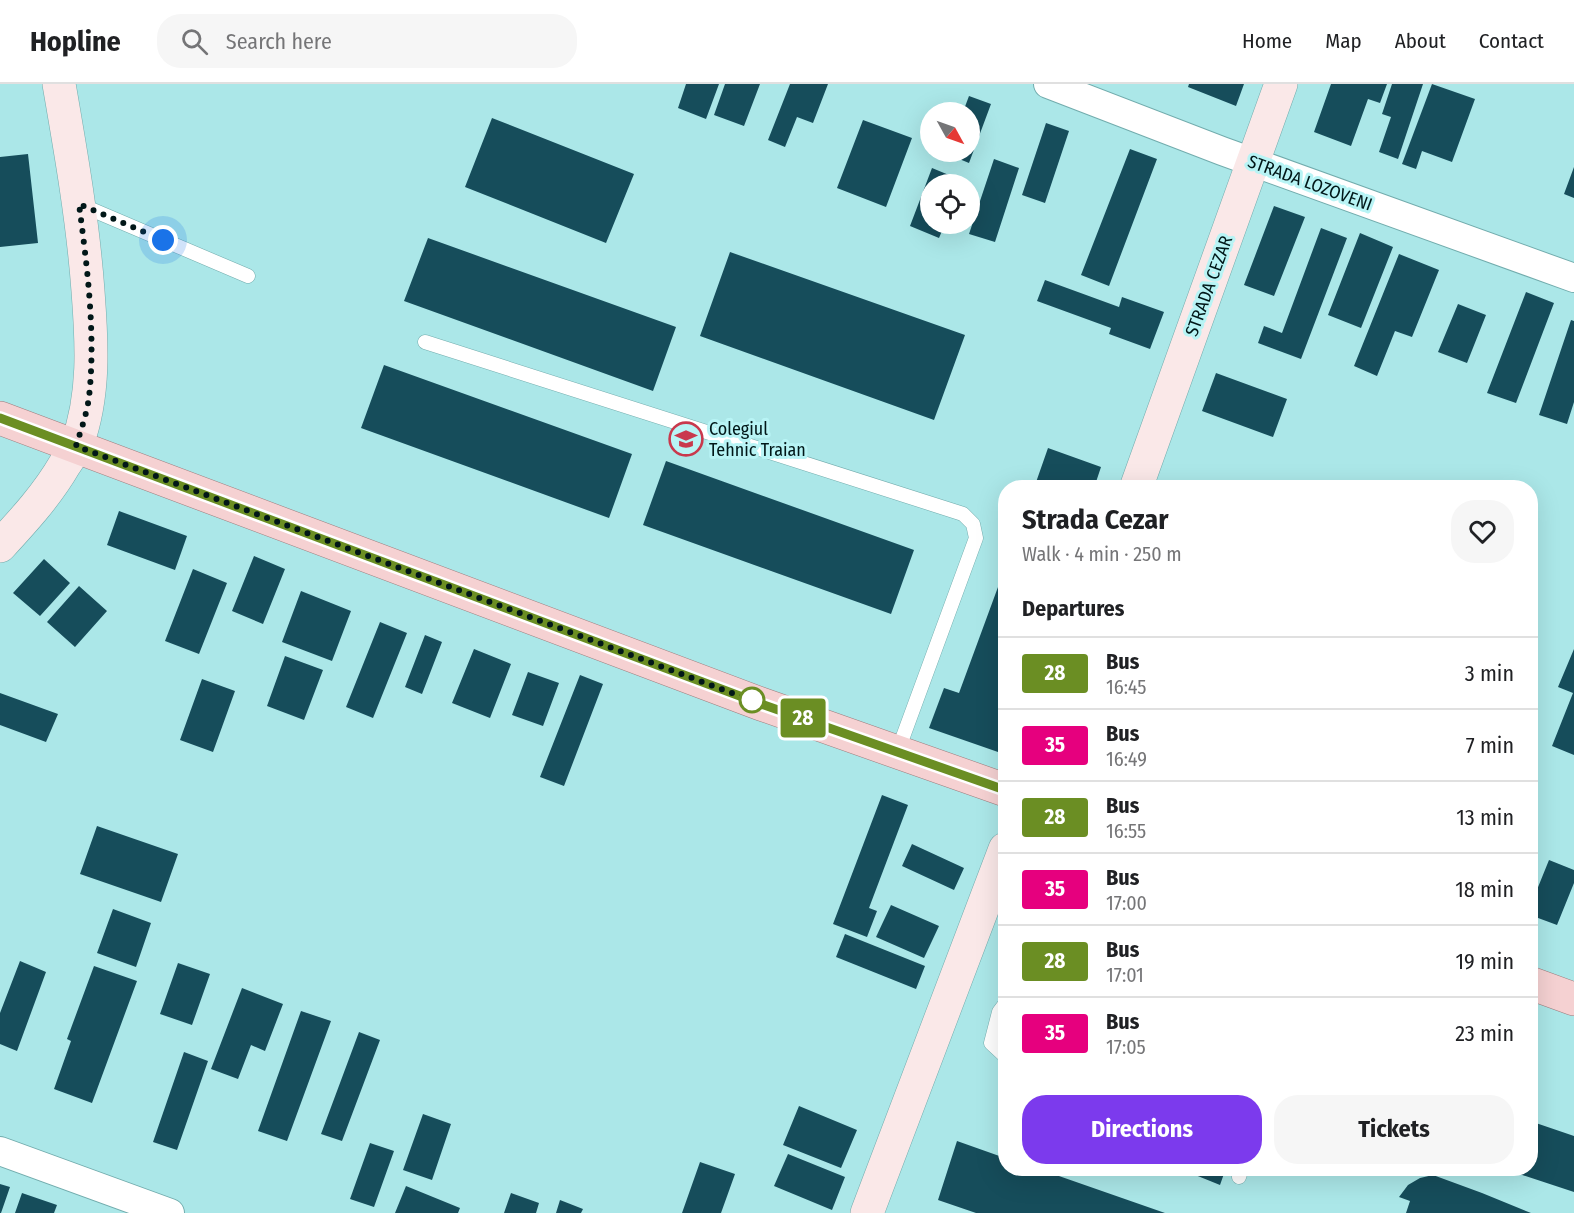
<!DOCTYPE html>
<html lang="en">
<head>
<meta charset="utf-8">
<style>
	body { margin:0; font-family:"Fira Sans Condensed",sans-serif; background:#f6f6f6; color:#202124; height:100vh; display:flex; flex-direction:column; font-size:22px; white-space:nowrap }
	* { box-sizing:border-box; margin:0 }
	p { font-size:20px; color:#757577 }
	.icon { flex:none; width:33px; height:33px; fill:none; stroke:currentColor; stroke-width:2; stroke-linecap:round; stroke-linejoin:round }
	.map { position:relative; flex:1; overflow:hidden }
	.drawer { position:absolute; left:998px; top:396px; width:540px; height:696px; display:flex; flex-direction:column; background:#fff; border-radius:24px; box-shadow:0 6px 24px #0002 }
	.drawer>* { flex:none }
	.badge { padding:0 12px; border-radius:4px; font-size:21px; line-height:39px }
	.needle { width:39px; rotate:130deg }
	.tools { position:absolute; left:920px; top:18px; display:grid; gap:12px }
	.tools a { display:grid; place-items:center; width:60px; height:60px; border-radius:50%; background:#fff; box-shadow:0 6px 24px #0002; font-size:30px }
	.you { position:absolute; width:30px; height:30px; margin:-15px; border:4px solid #fff; border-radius:50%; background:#1a73e8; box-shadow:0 0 0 9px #1a73e833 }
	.map>.badge { position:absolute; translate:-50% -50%; box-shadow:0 0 0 3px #fff }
	h2 { padding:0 24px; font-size:22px; line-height:54px }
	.round { display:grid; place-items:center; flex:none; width:63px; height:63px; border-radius:24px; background:#f6f6f6 }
	.overview { display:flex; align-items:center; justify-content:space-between; height:102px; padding:0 24px }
	h1 { font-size:28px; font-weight:700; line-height:45px }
	.action { display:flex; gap:12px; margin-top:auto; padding:12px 24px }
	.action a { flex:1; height:69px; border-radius:24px; background:#7c3aed; color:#fff; font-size:24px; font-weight:700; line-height:69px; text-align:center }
	.action a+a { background:#f6f6f6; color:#202124 }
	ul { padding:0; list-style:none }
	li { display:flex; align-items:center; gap:18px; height:72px; padding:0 24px; border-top:2px solid #e0e0e0 }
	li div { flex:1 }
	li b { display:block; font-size:22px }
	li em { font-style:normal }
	li .badge { min-width:66px; font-weight:700; text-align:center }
	header { display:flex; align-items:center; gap:36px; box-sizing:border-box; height:84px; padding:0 30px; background:#fff; border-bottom:2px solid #e0e0e0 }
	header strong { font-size:28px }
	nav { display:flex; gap:33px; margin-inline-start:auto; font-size:21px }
	.search { width:420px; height:54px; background:#f6f6f6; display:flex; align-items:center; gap:15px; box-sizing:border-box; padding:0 21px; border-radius:24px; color:#757577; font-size:22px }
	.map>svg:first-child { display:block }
	.building { fill:#164d5b }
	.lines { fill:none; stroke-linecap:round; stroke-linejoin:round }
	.lane-casing { stroke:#72acad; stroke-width:15 }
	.street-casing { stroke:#72acad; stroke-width:30 }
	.secondary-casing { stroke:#72acad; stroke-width:34 }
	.primary-casing { stroke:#9c7c7d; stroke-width:34 }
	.lane { stroke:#fff; stroke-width:14 }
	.street { stroke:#fff; stroke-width:28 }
	.secondary { stroke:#fae8e8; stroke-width:33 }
	.primary { stroke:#f5d1d2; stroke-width:33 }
	.line-casing { stroke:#fff; stroke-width:14 }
	.line { stroke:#6b8e23; stroke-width:9 }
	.walk { stroke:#011718; stroke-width:6; stroke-dasharray:0 10.8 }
	.stop-dot { fill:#fff; stroke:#6b8e23; stroke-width:3 }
	.labels { text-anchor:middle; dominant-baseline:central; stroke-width:6; stroke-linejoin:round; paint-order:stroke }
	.street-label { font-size:18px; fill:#011718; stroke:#b8f4f5 }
	.poi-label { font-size:18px; fill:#011718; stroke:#b8f4f5; text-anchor:start }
</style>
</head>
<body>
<header>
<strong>Hopline</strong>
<div class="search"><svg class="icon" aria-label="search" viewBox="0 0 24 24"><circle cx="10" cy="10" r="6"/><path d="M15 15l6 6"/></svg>Search here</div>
<nav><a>Home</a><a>Map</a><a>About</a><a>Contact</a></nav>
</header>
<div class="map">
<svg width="1574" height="1129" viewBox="0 0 1574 1129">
	<rect width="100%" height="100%" fill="#abe7e8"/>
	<path class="building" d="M 686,0 L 719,0 L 706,35 L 678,24 Z
		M 725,0 L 760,0 L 744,42 L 714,31 Z
		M 790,0 L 828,0 L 813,39 L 797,33 L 785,63 L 768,56 Z
		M 1189,0 L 1244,0 L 1236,22 L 1188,3 Z
		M 1331,0 L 1387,0 L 1380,19 L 1368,15 L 1351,62 L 1314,48 Z
		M 1392,0 L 1423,0 L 1398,75 L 1379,68 L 1391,33 L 1382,30 Z
		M 1432,0 L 1475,15 L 1452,78 L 1422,67 L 1416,85 L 1402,80 Z
		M 969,12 L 991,20 L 969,79 L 947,70 L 948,68 L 969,68 L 969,28 L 963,28 Z
		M 492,34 L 634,90 L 606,159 L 465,103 Z
		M 863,36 L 912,54 L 886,123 L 837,104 Z
		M 1046,39 L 1069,47 L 1045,119 L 1022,111 Z
		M 1130,65 L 1157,75 L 1109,202 L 1081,191 Z
		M 28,70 L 38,159 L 0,163 L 0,73 Z
		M 994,75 L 1019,84 L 995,158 L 969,150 Z
		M 1574,83 L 1574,114 L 1564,110 Z
		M 932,84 L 961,96 L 959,100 L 930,100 L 930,140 L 945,140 L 939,154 L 910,142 Z
		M 1274,122 L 1305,133 L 1274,212 L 1244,201 Z
		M 1321,144 L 1347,154 L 1301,275 L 1258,259 L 1264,242 L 1282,249 Z
		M 1360,149 L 1393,163 L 1361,244 L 1328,231 Z
		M 428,154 L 676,243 L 653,307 L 404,217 Z
		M 730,168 L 965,251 L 934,336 L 700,252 Z
		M 1399,170 L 1439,186 L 1412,253 L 1395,247 L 1377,292 L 1354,282 Z
		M 1045,196 L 1119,223 L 1122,213 L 1164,228 L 1150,265 L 1109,250 L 1111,244 L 1037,217 Z
		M 1526,208 L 1554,219 L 1516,319 L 1487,309 Z
		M 1458,220 L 1486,231 L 1467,279 L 1438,268 Z
		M 1571,236 L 1574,237 L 1574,318 L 1567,340 L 1539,331 Z
		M 384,281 L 632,370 L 609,434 L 361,344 Z
		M 1216,289 L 1287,315 L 1273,353 L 1202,327 Z
		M 1048,364 L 1101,383 L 1094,404 L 1034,404 Z
		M 666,377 L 914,466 L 891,530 L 643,441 Z
		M 1184,396 L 1199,404 L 1181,404 Z
		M 119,427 L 187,452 L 175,486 L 107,461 Z
		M 254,472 L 285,485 L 263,540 L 232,527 Z
		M 44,475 L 70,499 L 40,532 L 13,509 Z
		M 1005,484 L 1005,649 L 998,668 L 929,644 L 944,604 L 959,609 Z
		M 193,485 L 227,499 L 199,570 L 165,557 Z
		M 79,502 L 107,527 L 75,563 L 47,538 Z
		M 301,507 L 351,527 L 332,577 L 282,558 Z
		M 380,538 L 407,549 L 373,634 L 346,623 Z
		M 425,551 L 442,558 L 422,610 L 405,603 Z
		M 474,565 L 511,580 L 490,634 L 452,619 Z
		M 1574,565 L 1574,671 L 1552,662 L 1573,609 L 1558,603 Z
		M 285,572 L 323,586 L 304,636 L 267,622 Z
		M 528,588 L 559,599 L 543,642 L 512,631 Z
		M 580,591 L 603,600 L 564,702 L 540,693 Z
		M 202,595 L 235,607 L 213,668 L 180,656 Z
		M 0,609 L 58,630 L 46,658 L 0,641 Z
		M 882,711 L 908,721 L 869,824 L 877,827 L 867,853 L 833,840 Z
		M 97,742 L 178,770 L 161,818 L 80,790 Z
		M 912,760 L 964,784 L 954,806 L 902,782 Z
		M 1549,776 L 1574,786 L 1574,799 L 1557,841 L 1530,831 L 1530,823 Z
		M 891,821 L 939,842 L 924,874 L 876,853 Z
		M 113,825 L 151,839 L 136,883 L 97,869 Z
		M 845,850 L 925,882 L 916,905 L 836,873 Z
		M 20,877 L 46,888 L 17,967 L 0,960 L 0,929 Z
		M 178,879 L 210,890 L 192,941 L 160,930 Z
		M 94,882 L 137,897 L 92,1019 L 54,1005 L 71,957 L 67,955 Z
		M 242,904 L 283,920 L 265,967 L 251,961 L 238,995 L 211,985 Z
		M 301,927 L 331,937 L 287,1057 L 258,1047 Z
		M 359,948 L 380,956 L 342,1057 L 321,1050 Z
		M 184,968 L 208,977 L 177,1066 L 153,1058 Z
		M 799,1022 L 857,1046 L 841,1084 L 783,1061 Z
		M 423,1030 L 451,1040 L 432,1096 L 403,1086 Z
		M 1530,1037 L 1574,1052 L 1574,1108 L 1504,1085 L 1530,1084 Z
		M 957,1057 L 1005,1074 L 1005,1084 L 1036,1084 L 1165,1129 L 976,1129 L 938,1116 Z
		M 370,1059 L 394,1067 L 374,1123 L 350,1115 Z
		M 788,1070 L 845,1093 L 832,1126 L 774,1102 Z
		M 700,1078 L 735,1090 L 721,1129 L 682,1129 Z
		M 1178,1084 L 1226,1084 L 1220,1101 Z
		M 1451,1084 L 1472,1084 L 1470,1091 Z
		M 1433,1091 L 1482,1109 L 1531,1129 L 1406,1129 L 1410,1117 L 1399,1113 L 1408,1101 L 1420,1094 Z
		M 0,1100 L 10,1103 L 1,1129 L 0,1129 Z
		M 406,1102 L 460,1124 L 458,1129 L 395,1129 Z
		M 22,1109 L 57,1121 L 54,1129 L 15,1129 Z
		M 511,1109 L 539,1119 L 536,1129 L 504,1129 Z
		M 560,1116 L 583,1125 L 581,1129 L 556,1129 Z"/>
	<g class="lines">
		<defs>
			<path id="lane" d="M 81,121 L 248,192
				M 425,258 L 963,430 L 973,440 L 976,454 L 897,669
				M 1005,920 L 999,928 L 991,959 L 1005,972
				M 1239,1093 L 1242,1084"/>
			<path id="street" d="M 1048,0 L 1222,67 L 1574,194
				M 0,1067 L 170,1129"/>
			<path id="secondary" d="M 1136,404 L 1281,0
				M 0,462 C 24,436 47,411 65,380 C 69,374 74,367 77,360 C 95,311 92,259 88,207 C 83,138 71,69 59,0
				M 867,1129 L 1005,765"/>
			<path id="primary" d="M 0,334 L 761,620 L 1005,706
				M 1530,899 L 1574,915"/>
		</defs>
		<use href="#lane" class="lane-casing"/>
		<use href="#street" class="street-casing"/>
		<use href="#secondary" class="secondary-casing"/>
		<use href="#primary" class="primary-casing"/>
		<use href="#lane" class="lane"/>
		<use href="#street" class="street"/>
		<use href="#secondary" class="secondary"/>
		<use href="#primary" class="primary"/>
	</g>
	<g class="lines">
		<defs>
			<path id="line" d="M 0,334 L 761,620 L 1005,706"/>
		</defs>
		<use href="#line" class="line-casing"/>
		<use href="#line" class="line"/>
		<path class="walk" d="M 163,156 L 79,120 C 87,182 96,250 89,313 C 87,329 81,346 76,362 L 761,620 L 752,616"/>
	</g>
	<defs>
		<symbol id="university-ring" viewBox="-11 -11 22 22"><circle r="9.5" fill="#b8f4f5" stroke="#c9394d" stroke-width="1.5"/><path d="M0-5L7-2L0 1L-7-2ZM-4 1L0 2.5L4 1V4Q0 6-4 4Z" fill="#c9394d"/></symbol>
	</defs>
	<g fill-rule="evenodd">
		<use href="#university-ring" x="667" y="336" width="38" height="38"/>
	</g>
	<circle class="stop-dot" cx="752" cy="616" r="12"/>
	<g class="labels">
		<g class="street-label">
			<text transform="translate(1310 99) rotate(20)">STRADA LOZOVENI</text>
			<text transform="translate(1209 202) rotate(-70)">STRADA CEZAR</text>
		</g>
		<g class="poi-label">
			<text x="709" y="345">Colegiul<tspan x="709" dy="21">Tehnic Traian</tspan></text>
		</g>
	</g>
</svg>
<div class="tools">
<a><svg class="needle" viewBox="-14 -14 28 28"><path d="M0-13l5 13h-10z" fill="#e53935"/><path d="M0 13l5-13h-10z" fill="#757577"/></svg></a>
<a><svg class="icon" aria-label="locate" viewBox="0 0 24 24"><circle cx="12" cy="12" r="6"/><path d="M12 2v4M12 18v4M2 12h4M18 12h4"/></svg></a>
</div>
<div class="you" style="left:163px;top:156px"></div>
<b class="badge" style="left:803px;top:634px;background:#6b8e23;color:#fff">28</b>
<section class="drawer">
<div class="overview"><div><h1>Strada Cezar</h1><p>Walk · 4 min · 250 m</p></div><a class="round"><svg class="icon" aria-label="heart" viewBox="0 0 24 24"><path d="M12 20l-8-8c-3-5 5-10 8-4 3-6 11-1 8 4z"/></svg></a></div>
<h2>Departures</h2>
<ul>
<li><span class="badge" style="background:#6b8e23;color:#fff">28</span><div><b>Bus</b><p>16:45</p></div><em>3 min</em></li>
<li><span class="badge" style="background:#e6007e;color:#fff">35</span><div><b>Bus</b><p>16:49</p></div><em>7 min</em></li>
<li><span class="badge" style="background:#6b8e23;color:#fff">28</span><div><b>Bus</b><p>16:55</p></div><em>13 min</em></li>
<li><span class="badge" style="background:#e6007e;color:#fff">35</span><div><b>Bus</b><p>17:00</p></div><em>18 min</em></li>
<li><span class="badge" style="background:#6b8e23;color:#fff">28</span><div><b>Bus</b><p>17:01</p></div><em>19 min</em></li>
<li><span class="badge" style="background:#e6007e;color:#fff">35</span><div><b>Bus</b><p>17:05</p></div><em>23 min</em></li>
</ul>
<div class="action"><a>Directions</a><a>Tickets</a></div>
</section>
</div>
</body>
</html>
